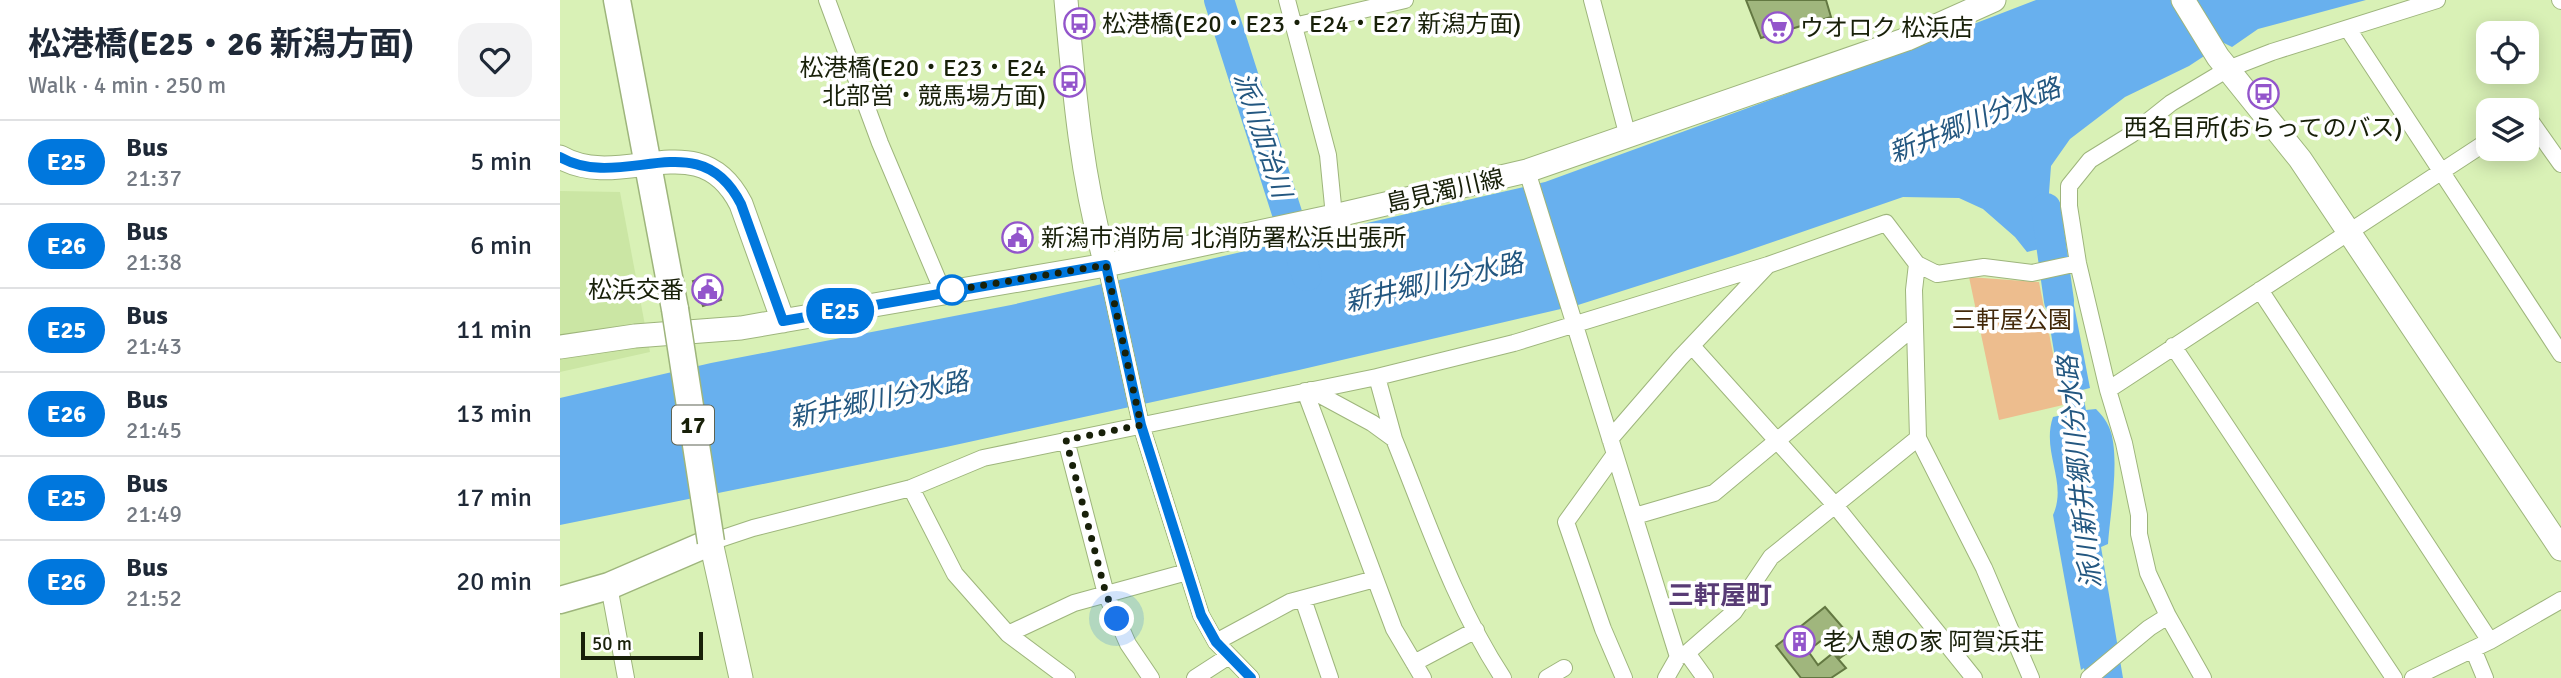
<!DOCTYPE html>
<html lang="en">
<head>
<meta charset="utf-8">
<style>
	body { margin:0; font-family:Signika,"Noto Sans JP",sans-serif; background:#f2f2f3; color:#1f2937; height:100vh; display:flex; flex-direction:column; font-size:26px; white-space:nowrap }
	* { box-sizing:border-box; margin:0 }
	p { font-size:23px; color:#747a83 }
	.icon { flex:none; width:38px; height:38px; fill:none; stroke:currentColor; stroke-width:2; stroke-linecap:round; stroke-linejoin:round }
	.map { position:relative; flex:1; overflow:hidden }
	.details { display:flex; flex-direction:column; background:#fff; width:560px }
	.details>* { flex:none }
	.badge { padding:0 14px; border-radius:23px; font-size:24px; line-height:46px }
	.fabs { position:absolute; left:1916px; top:21px; display:grid; gap:14px }
	.fabs a { display:grid; place-items:center; width:63px; height:63px; border-radius:14px; background:#fff; box-shadow:0 4px 18px #0003; font-size:35px }
	.scale { position:absolute; left:21px; bottom:18px; width:122px; box-sizing:border-box; padding-left:7px; border:4px solid #182009; border-top:0; font-size:19px; line-height:24px; white-space:nowrap; color:#182009; -webkit-text-stroke:5px #fff; paint-order:stroke }
	.you { position:absolute; width:35px; height:35px; margin:-18px; border:5px solid #fff; border-radius:50%; background:#1a73e8; box-shadow:0 0 0 10px #1a73e833 }
	.map>.badge { position:absolute; translate:-50% -50%; box-shadow:0 0 0 4px #fff }
	.round { display:grid; place-items:center; flex:none; width:74px; height:74px; border-radius:21px; background:#f2f2f3 }
	.overview { display:flex; align-items:center; justify-content:space-between; height:119px; padding:0 28px }
	h1 { font-size:33px; font-weight:700; line-height:52px }
	ul { padding:0; list-style:none }
	li { display:flex; align-items:center; gap:21px; height:84px; padding:0 28px; border-top:2px solid #e0e1e3 }
	li div { flex:1 }
	li b { display:block; font-size:26px }
	li em { font-style:normal }
	li .badge { min-width:77px; font-weight:700; text-align:center }
	main { display:flex; flex:1; min-height:0 }
	.map>svg:first-child { display:block }
	.built { fill:#cbe6a4 }
	.green { fill:#edbd8e }
	.water { fill:#68b0ee }
	.lines { fill:none; stroke-linecap:round; stroke-linejoin:round }
	.river { stroke:#68b0ee; stroke-width:30 }
	.building { fill:#a0b67d; stroke:#637842; stroke-width:2 }
	.street-casing { stroke:#9eb57c; stroke-width:18 }
	.secondary-casing { stroke:#9eb57c; stroke-width:25 }
	.primary-casing { stroke:#9eb57c; stroke-width:29 }
	.street { stroke:#fff; stroke-width:16 }
	.secondary { stroke:#fff; stroke-width:23 }
	.primary { stroke:#fff; stroke-width:26 }
	.primary-bridge-casing { stroke:#9eb57c; stroke-width:29; stroke-linecap:butt }
	.primary-bridge { stroke:#fff; stroke-width:26 }
	.line-casing { stroke:#fff; stroke-width:16 }
	.line { stroke:#07d; stroke-width:10 }
	.walk { stroke:#182009; stroke-width:7; stroke-dasharray:0 12.6 }
	.stop-dot { fill:#fff; stroke:#07d; stroke-width:3.5 }
	.labels { text-anchor:middle; dominant-baseline:central; stroke-width:7; stroke-linejoin:round; paint-order:stroke }
	.shield { fill:#fff; stroke:#5d6353; stroke-width:2 }
	.shield-label { font-size:23px; font-weight:bold; fill:#182009 }
	.poi-label { font-size:24px; fill:#182009; stroke:#fff; text-anchor:start }
	.street-label { font-size:24px; fill:#182009; stroke:#fff }
	.park-label { font-size:24px; fill:#422809; stroke:#fff }
	.water-label { font-size:26px; font-style:italic; fill:#235780; stroke:#fff }
	.neighbourhood-label { font-size:26px; font-weight:bold; fill:#583b75; stroke:#fff }
</style>
</head>
<body>
<main>
<section class="details">
<div class="overview"><div><h1>松港橋(E25・26 新潟方面)</h1><p>Walk · 4 min · 250 m</p></div><a class="round"><svg class="icon" aria-label="heart" viewBox="0 0 24 24"><path d="M12 20l-8-8c-3-5 5-10 8-4 3-6 11-1 8 4z"/></svg></a></div>
<ul>
<li><span class="badge" style="background:#07d;color:#fff">E25</span><div><b>Bus</b><p>21:37</p></div><em>5 min</em></li>
<li><span class="badge" style="background:#07d;color:#fff">E26</span><div><b>Bus</b><p>21:38</p></div><em>6 min</em></li>
<li><span class="badge" style="background:#07d;color:#fff">E25</span><div><b>Bus</b><p>21:43</p></div><em>11 min</em></li>
<li><span class="badge" style="background:#07d;color:#fff">E26</span><div><b>Bus</b><p>21:45</p></div><em>13 min</em></li>
<li><span class="badge" style="background:#07d;color:#fff">E25</span><div><b>Bus</b><p>21:49</p></div><em>17 min</em></li>
<li><span class="badge" style="background:#07d;color:#fff">E26</span><div><b>Bus</b><p>21:52</p></div><em>20 min</em></li>
</ul>
</section>
<div class="map">
<svg width="2001" height="678" viewBox="0 0 2001 678">
	<rect width="100%" height="100%" fill="#d9f1b6"/>
	<path class="built" d="M 0,191 L 60,192 L 90,352 L 0,372 Z"/>
	<path class="green" d="M 1409,277 L 1479,282 L 1503,405 L 1439,420 Z"/>
	<path class="water" d="M 1476,0 L 1806,0 L 1698,29 L 1672,47 L 1664,43 L 1629,66 L 1565,97 L 1510,139 L 1491,166 L 1489,193 L 1497,245 L 1467,252 L 1455,237 L 1423,209 L 1399,198 L 1343,197 L 1175,255 L 1018,305 L 739,370 L 386,447 L 0,525 L 0,398 L 151,363 L 451,305 L 985,182 L 1328,57 Z
		M 1508,274 L 1530,388 L 1522,390 L 1526,410 L 1536,409 C 1541,414 1546,420 1549,427 C 1561,454 1550,514 1548,544 L 1541,547 L 1563,678 L 1526,678 L 1524,668 L 1521,670 L 1493,515 C 1508,482 1481,452 1493,417 L 1511,413 L 1508,393 L 1501,394 L 1482,279 Z"/>
	<g class="lines">
		<path class="river" d="M 659,0 L 747,276
			M 1486,208 L 1499,301"/>
	</g>
	<path class="building" d="M 1186,0 L 1266,0 L 1271,17 L 1201,38 Z
		M 151,275 L 161,300 L 143,306 L 133,281 Z
		M 1265,607 L 1298,645 L 1280,658 L 1263,639 L 1248,651 L 1258,665 L 1273,653 L 1286,668 L 1271,678 L 1241,678 L 1216,646 Z"/>
	<g class="lines">
		<defs>
			<path id="street" d="M 267,0 L 320,143 L 383,292
				M 727,0 L 768,155 L 774,216
				M 1032,0 L 1068,137
				M 2000,0 L 2001,1
				M 734,26 L 845,0
				M 1788,29 L 2001,354
				M 1967,116 L 2001,164
				M 967,171 L 1118,657 L 1106,678
				M 546,265 L 581,425 L 641,615 L 656,642 L 691,678
				M 1700,290 L 1930,641
				M 1132,346 L 1274,504 L 1414,678
				M 1613,346 L 1834,678
				M 817,377 L 834,439
				M 751,390 L 812,423 L 834,439 C 867,520 895,605 943,678
				M 1548,390 L 1928,141
				M 745,391 L 834,629 L 863,678
				M 1358,438 L 1424,568 L 1471,678
				M 1050,439 L 1120,358 L 1206,267
				M 506,440 L 546,594 L 568,644 L 591,678
				M 1055,454 L 1006,522 L 1043,629 L 1064,678
				M 351,488 L 395,574 L 448,634 L 507,678
				M 1075,516 L 1154,493 L 1355,326
				M 151,542 L 193,528 L 351,488 L 423,458 L 817,377 L 954,343 L 1208,265 L 1326,223 L 1357,264 L 1377,274 L 1424,267 L 1472,273 L 1518,263
				M 49,586 L 66,678
				M 743,599 L 770,678
				M 448,634 L 514,603 L 627,572
				M 656,642 L 730,602 L 815,579
				M 1913,649 L 1925,678
				M 1127,653 L 1145,678
				M 1118,657 L 1127,653 L 1174,612 L 1211,557 L 1358,438 L 1354,290 L 1357,264
				M 854,663 L 916,630
				M 635,678 L 669,656
				M 987,678 L 1004,668
				M 1529,678 L 1589,628 L 1608,616
				M 1643,678 L 1608,616 L 1588,573 L 1579,534 L 1579,515 L 1564,443 L 1548,390 L 1518,263 L 1509,206 L 1509,186 L 1530,160 L 1572,134 L 1611,103 L 1668,69 L 1712,52 L 1877,0
				M 1853,678 L 1930,641 L 2001,600"/>
			<path id="secondary" d="M 506,0 C 514,91 521,176 546,265
				M 1623,0 L 1658,57 L 1740,159 L 2001,549
				M 0,157 C 63,193 139,121 181,204 L 223,321
				M 0,347 L 75,336 L 181,328 L 546,265 L 774,216 L 967,171 L 1347,39 L 1434,0
				M 151,542 L 181,678"/>
			<path id="primary" d="M 57,0 L 115,309
				M 0,600 L 49,586 L 151,542"/>
		</defs>
		<use href="#street" class="street-casing"/>
		<use href="#secondary" class="secondary-casing"/>
		<use href="#primary" class="primary-casing"/>
		<use href="#street" class="street"/>
		<use href="#secondary" class="secondary"/>
		<use href="#primary" class="primary"/>
		<defs>
			<path id="primary-bridge" d="M 115,309 L 151,542"/>
		</defs>
		<use href="#primary-bridge" class="primary-bridge-casing"/>
		<use href="#primary-bridge" class="primary-bridge"/>
	</g>
	<g class="lines">
		<defs>
			<path id="line" d="M 0,157 C 63,193 139,121 181,204 L 223,321 L 546,265 L 581,425 L 641,615 L 656,642 L 691,678"/>
		</defs>
		<use href="#line" class="line-casing"/>
		<use href="#line" class="line"/>
		<path class="walk" d="M 392,290 L 383,292 L 546,265 L 581,425 L 506,440 L 546,594 L 557,619"/>
	</g>
	<defs>
		<symbol id="bus-ring" viewBox="-11 -11 22 22"><circle r="9.5" fill="#fff" stroke="#9355cb" stroke-width="1.5"/><path d="M-5-6H5V4H4V6H2V4H-2V6H-4V4H-5ZM-3.5-4V0h7V-4ZM-3.5 1.2v1.5H-2V1.2ZM2 1.2v1.5H3.5V1.2Z" fill="#9355cb"/></symbol>
		<symbol id="supermarket-ring" viewBox="-11 -11 22 22"><circle r="9.5" fill="#fff" stroke="#9355cb" stroke-width="1.5"/><path d="M-6-5.5h2.5l.6 2H6L4.5 2H-2.5L-4.4-4H-6ZM-1.5 3.2a1.3 1.3 0 1 0 .1 0ZM3 3.2a1.3 1.3 0 1 0 .1 0Z" fill="#9355cb"/></symbol>
		<symbol id="civic-ring" viewBox="-11 -11 22 22"><circle r="9.5" fill="#fff" stroke="#9355cb" stroke-width="1.5"/><path d="M-.6-6.5H3V-4.5H.6V-3L4-1V1h2V6H-6V1h2V-1L-.6-3ZM-1.2 2.5V6h2.4V2.5Z" fill="#9355cb"/></symbol>
		<symbol id="building-ring" viewBox="-11 -11 22 22"><circle r="9.5" fill="#fff" stroke="#9355cb" stroke-width="1.5"/><path d="M-4-6H4V6H1V3H-1V6H-4ZM-2.5-4.3h1.7v1.8h-1.7ZM.8-4.3h1.7v1.8H.8ZM-2.5-1h1.7V.8h-1.7ZM.8-1h1.7V.8H.8Z" fill="#9355cb"/></symbol>
	</defs>
	<g fill-rule="evenodd">
		<use href="#bus-ring" x="502" y="6" width="35" height="35"/>
		<use href="#supermarket-ring" x="1200" y="10" width="35" height="35"/>
		<use href="#bus-ring" x="492" y="64" width="35" height="35"/>
		<use href="#bus-ring" x="1686" y="76" width="35" height="35"/>
		<use href="#civic-ring" x="440" y="220" width="35" height="35"/>
		<use href="#civic-ring" x="130" y="272" width="35" height="35"/>
		<use href="#building-ring" x="1222" y="624" width="35" height="35"/>
	</g>
	<circle class="stop-dot" cx="392" cy="290" r="14"/>
	<g class="labels">
		<rect class="shield" x="112" y="405.5" width="42" height="39" rx="5"/>
		<g class="shield-label">
			<text x="133" y="425">17</text>
		</g>
		<g class="poi-label">
			<text x="542" y="24">松港橋(E20・E23・E24・E27 新潟方面)</text>
			<text x="1240" y="28">ウオロク 松浜店</text>
			<text x="486" y="68" text-anchor="end">松港橋(E20・E23・E24<tspan x="486" dy="28">北部営・競馬場方面)</tspan></text>
			<text x="1703" y="128" text-anchor="middle">西名目所(おらってのバス)</text>
			<text x="481" y="238">新潟市消防局 北消防署松浜出張所</text>
			<text x="124" y="290" text-anchor="end">松浜交番</text>
			<text x="1263" y="642">老人憩の家 阿賀浜荘</text>
		</g>
		<g class="street-label">
			<text transform="translate(885 191) rotate(-13)">島見濁川線</text>
		</g>
		<g class="park-label">
			<text x="1452" y="320">三軒屋公園</text>
		</g>
		<g class="water-label">
			<text transform="translate(1415 121) rotate(-22)">新井郷川分水路</text>
			<text transform="translate(702 135) rotate(72)">派川加治川</text>
			<text transform="translate(874 283) rotate(-13)">新井郷川分水路</text>
			<text transform="translate(319 400) rotate(-12)">新井郷川分水路</text>
			<text transform="translate(1520 472) rotate(-96)">派川新井郷川分水路</text>
		</g>
		<g class="neighbourhood-label">
			<text x="1160" y="596">三軒屋町</text>
		</g>
	</g>
</svg>
<div class="fabs">
<a><svg class="icon" aria-label="locate" viewBox="0 0 24 24"><circle cx="12" cy="12" r="6"/><path d="M12 2v4M12 18v4M2 12h4M18 12h4"/></svg></a>
<a><svg class="icon" aria-label="layers" viewBox="0 0 24 24"><path d="M12 4l9 5-9 5-9-5zM3 14l9 5 9-5"/></svg></a>
</div>
<div class="scale">50 m</div>
<div class="you" style="left:557px;top:619px"></div>
<b class="badge" style="left:280px;top:311px;background:#07d;color:#fff">E25</b>
</div>
</main>
</body>
</html>
